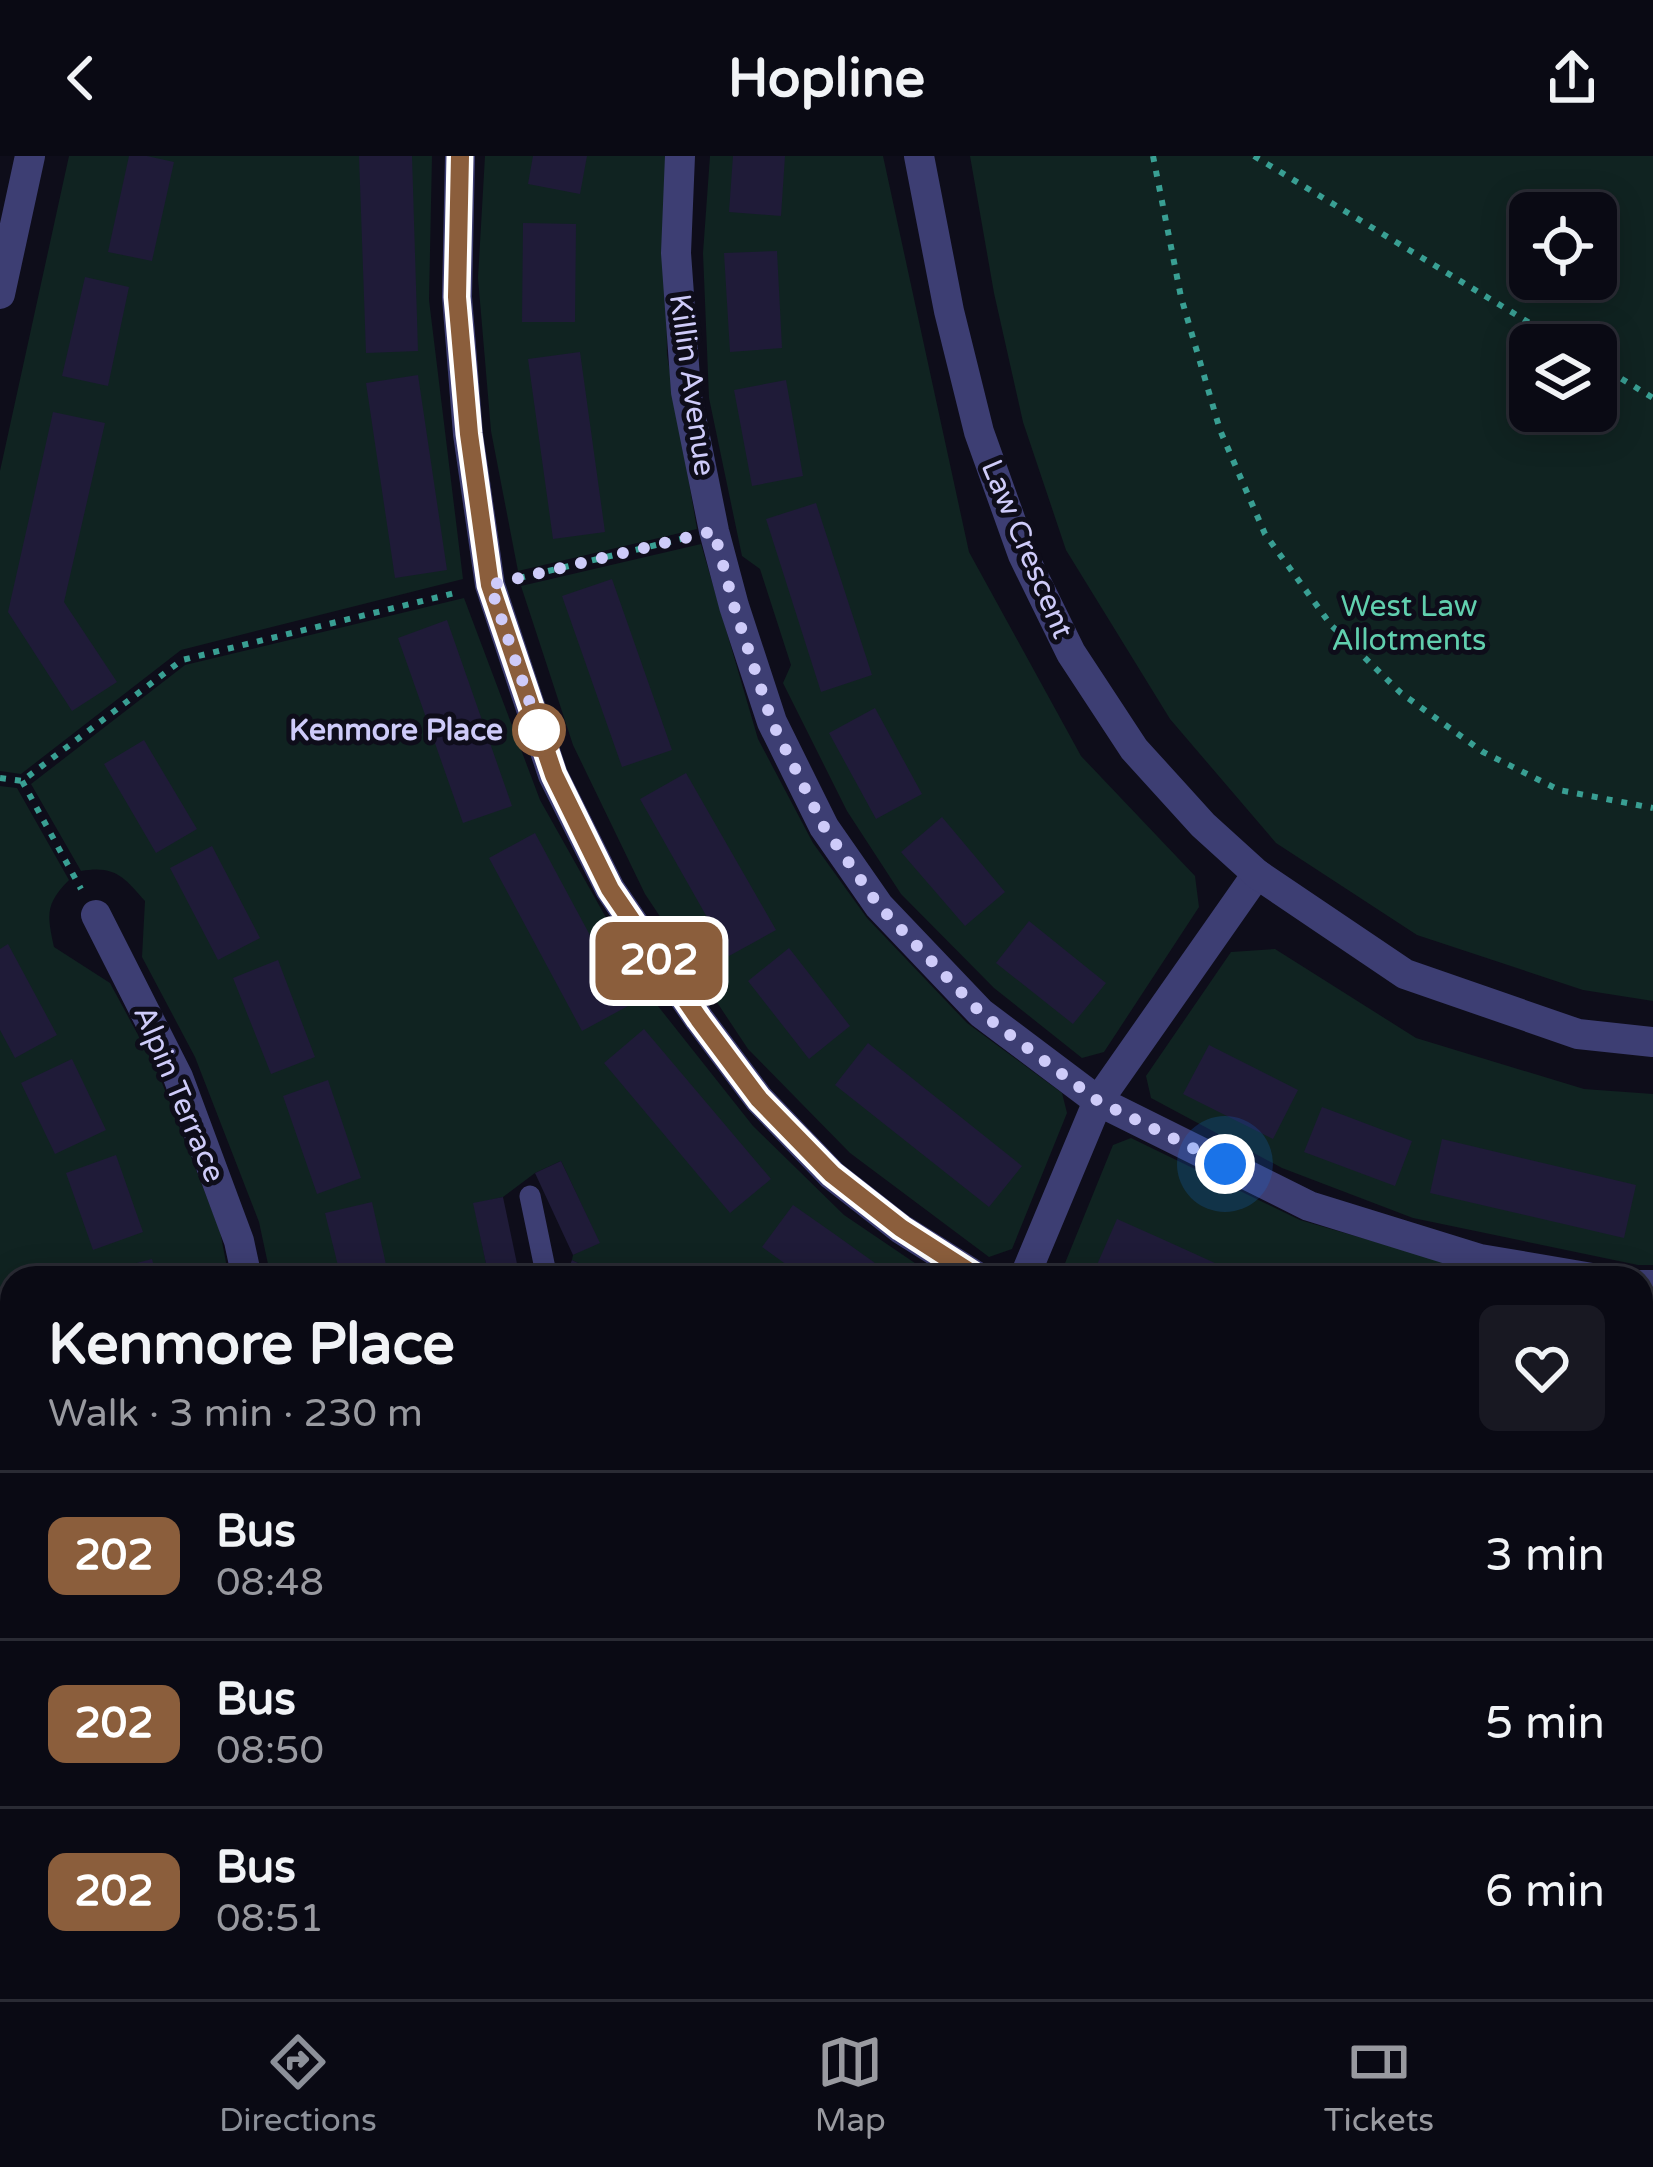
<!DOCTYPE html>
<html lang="en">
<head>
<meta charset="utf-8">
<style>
	body { margin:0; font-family:"Varela Round",sans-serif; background:#181822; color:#f1f3f6; height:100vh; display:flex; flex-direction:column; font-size:45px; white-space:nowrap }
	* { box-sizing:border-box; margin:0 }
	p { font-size:39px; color:#999aa0 }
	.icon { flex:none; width:66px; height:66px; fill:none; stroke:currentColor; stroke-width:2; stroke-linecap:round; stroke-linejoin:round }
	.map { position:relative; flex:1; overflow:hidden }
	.panel { position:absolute; left:0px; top:1110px; width:1653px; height:735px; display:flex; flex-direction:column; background:#0a0a14; border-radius:36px 36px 0 0; box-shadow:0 6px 30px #0003,0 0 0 3px #2a2b34 }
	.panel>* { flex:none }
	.badge { padding:0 24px; border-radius:18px; font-size:42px; line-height:78px }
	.buttons { position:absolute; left:1509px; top:36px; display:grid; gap:24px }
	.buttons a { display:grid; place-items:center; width:108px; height:108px; border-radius:18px; background:#0a0a14; box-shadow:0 6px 30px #0003,0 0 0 3px #2a2b34; font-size:60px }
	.you { position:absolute; width:60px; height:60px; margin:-30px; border:9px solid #fff; border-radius:50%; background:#1a73e8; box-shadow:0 0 0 18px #1a73e833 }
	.map>.badge { position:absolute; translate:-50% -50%; box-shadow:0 0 0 6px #fff }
	.round { display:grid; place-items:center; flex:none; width:126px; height:126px; border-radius:18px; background:#181822 }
	.head { display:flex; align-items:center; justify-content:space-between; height:204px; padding:0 48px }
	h1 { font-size:57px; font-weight:700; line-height:90px }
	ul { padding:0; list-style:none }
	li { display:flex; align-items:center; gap:36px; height:168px; padding:0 48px; border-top:3px solid #2a2b34 }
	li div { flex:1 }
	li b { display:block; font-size:45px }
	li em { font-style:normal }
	li .badge { min-width:132px; font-weight:700; text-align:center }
	header { display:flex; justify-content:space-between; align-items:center; height:156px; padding:0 48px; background:#0a0a14; font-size:54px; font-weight:700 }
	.tab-bar { display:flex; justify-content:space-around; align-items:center; height:168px; border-top:3px solid #2a2b34; background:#0a0a14; font-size:33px; color:#999aa0 }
	.tab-bar a { display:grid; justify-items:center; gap:6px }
	.tab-bar .current { color:#8c9099 }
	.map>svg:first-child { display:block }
	.green { fill:#102321; fill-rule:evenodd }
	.building { fill:#1f1b38 }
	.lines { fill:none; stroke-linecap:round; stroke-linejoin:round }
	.path { stroke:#399f93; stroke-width:6; stroke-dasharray:6 9; stroke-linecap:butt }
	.service { stroke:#3d3e73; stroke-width:21 }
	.minor { stroke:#3d3e73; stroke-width:30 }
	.tertiary { stroke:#3d3e73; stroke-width:30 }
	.line-casing { stroke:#fff; stroke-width:27 }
	.line { stroke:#8b5e3c; stroke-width:18 }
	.walk { stroke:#cecbf9; stroke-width:12; stroke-dasharray:0 21.6 }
	.stop-dot { fill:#fff; stroke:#8b5e3c; stroke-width:6 }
	.labels { text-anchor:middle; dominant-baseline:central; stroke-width:10; stroke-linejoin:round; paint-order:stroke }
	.street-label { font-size:30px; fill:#cecbf9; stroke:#0e0d1a }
	.park-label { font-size:30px; fill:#61cfae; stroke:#0e0d1a }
	.stop-label { font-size:30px; font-weight:bold; fill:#cecbf9; stroke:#0e0d1a; text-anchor:end }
</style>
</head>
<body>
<header><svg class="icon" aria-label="back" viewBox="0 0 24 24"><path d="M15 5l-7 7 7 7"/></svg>Hopline<svg class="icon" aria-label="share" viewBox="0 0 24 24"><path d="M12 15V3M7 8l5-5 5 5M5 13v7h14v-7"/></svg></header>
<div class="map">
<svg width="1653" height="1843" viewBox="0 0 1653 1843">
	<rect width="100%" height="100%" fill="#0e0d1a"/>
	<path class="green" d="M 69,0 L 432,0 L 429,144 L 463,423 L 181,494 L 21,618 L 0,615 L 0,315 Z
		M 485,0 L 669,0 L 665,30 L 667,199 L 697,373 L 518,415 L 491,275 L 478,122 Z
		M 710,0 L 883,0 L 969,396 L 1081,600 L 1195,720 L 1199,751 L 1104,896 L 1082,902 L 994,832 L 901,738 L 847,655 L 783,527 L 791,509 L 760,413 L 742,400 L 709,242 L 703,97 Z
		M 970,0 L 1653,0 L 1653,845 L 1583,834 L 1417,779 L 1276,687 L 1170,563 L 1066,394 L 1023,266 L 994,137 ZM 1530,57 L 1596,57 L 1596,123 L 1530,123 ZM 1530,189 L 1596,189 L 1596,255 L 1530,255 Z
		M 701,388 L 758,583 L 813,687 L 867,762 L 967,867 L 1062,937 L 1067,957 L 1012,1093 L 989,1101 L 850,997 L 748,893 L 645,738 L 573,589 L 521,430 Z
		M 464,442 L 540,644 L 650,840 L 753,970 L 844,1059 L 937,1122 L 609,1122 L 572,1104 L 573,1099 L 599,1086 L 561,1005 L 535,1017 L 503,1041 L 474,1048 L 489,1122 L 271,1122 L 259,1066 L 195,901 L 142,801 L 145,745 C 124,721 115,709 81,715 L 31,628 L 185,509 Z
		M 0,630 L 17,632 L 69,724 C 45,748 47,759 54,791 L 110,827 L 157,914 L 220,1075 L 229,1122 L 12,1122 L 12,1254 L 0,1250 Z
		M 1275,793 L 1416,882 L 1584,933 L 1653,938 L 1653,1109 L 1638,1109 L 1413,1062 L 1282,1012 L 1151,942 L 1146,920 L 1231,796 Z
		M 1131,982 L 1300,1064 L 1476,1115 L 1515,1122 L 1059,1122 L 1113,989 Z
		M 1641,1142 L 1653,1142 L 1653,1326 L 1641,1325 Z
		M 1641,1373 L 1653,1375 L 1653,1660 L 1641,1661 Z
		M 0,1730 L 12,1732 L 12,1833 L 144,1833 L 143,1843 L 0,1843 Z
		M 279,1833 L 877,1833 L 876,1843 L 277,1843 Z"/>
	<path class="building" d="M 129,0 L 147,0 L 174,6 L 152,105 L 108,96 Z
		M 359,0 L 412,0 L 418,195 L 366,197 Z
		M 533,0 L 587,0 L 580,38 L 528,28 Z
		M 733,0 L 785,0 L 781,60 L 729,56 Z
		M 523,67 L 576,68 L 575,166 L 522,166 Z
		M 777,95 L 782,192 L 730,196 L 724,97 Z
		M 85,121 L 129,131 L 108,230 L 62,220 Z
		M 580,196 L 605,376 L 553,383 L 528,203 Z
		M 418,219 L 447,414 L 395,422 L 366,227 Z
		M 786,224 L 803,320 L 752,330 L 734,234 Z
		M 53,256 L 105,267 L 64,446 L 117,526 L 72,555 L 8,456 Z
		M 816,347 L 872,519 L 821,536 L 766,363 Z
		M 612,423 L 672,594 L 622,611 L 562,440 Z
		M 447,464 L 512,650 L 463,667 L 398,482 Z
		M 875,552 L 922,638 L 876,663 L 829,577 Z
		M 144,584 L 197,673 L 156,697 L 104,608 Z
		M 686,617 L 776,774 L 729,800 L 640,643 Z
		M 942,661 L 1005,736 L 965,770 L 901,696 Z
		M 535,677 L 628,850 L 582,875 L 489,702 Z
		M 212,690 L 260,782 L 218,804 L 170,712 Z
		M 1029,765 L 1106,827 L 1073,868 L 996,807 Z
		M 8,788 L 57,879 L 15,902 L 0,874 L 0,793 Z
		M 789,792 L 850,870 L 809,903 L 748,825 Z
		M 278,804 L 315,901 L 271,918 L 233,822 Z
		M 644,873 L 771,1023 L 730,1057 L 604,907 Z
		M 868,887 L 1022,1010 L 989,1051 L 835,929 Z
		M 1209,889 L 1298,934 L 1273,983 L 1183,938 Z
		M 72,903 L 106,974 L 55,998 L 21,927 Z
		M 328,924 L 361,1022 L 317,1038 L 283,940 Z
		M 1322,951 L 1412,985 L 1395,1030 L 1304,996 Z
		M 1442,983 L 1636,1029 L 1624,1082 L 1430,1037 Z
		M 116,999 L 143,1076 L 93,1094 L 66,1017 Z
		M 561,1005 L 600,1087 L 573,1099 L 535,1017 Z
		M 503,1041 L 520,1122 L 489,1122 L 473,1047 Z
		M 372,1046 L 389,1122 L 341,1122 L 325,1057 Z
		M 793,1049 L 833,1077 L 896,1122 L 805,1122 L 762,1091 Z
		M 1117,1063 L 1162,1083 L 1248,1122 L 1120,1122 L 1096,1111 Z
		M 152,1103 L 157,1122 L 108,1122 L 106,1115 Z
		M 572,1104 L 609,1122 L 564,1122 Z
		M 0,1159 L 12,1163 L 12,1212 L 0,1209 Z
		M 1641,1234 L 1653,1236 L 1653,1287 L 1641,1285 Z
		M 0,1322 L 12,1325 L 12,1413 L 3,1476 L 0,1476 Z
		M 1641,1392 L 1653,1393 L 1653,1447 L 1641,1445 Z
		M 1653,1569 L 1653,1622 L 1641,1623 L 1641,1570 Z
		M 1653,1748 L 1653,1843 L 1606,1843 L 1605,1833 L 1641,1833 L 1641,1749 Z
		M 63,1833 L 116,1833 L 114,1843 L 61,1843 Z
		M 304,1833 L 354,1833 L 352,1843 L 303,1843 Z
		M 798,1833 L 848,1833 L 847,1843 L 796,1843 Z
		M 1365,1833 L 1393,1833 L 1393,1834 L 1368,1842 Z"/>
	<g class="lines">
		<path class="path" d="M 1153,0 L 1181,141 L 1220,274 L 1265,378 L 1331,469 L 1401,537 L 1483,596 L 1559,634 L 1653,652
			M 1254,0 L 1566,189
			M 1596,207 L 1653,242
			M 519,422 L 681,383
			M 0,622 L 22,625 L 182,504 L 459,436
			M 22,625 L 81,733"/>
		<path class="service" d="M 530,1040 L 547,1122
			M 1574,1833 L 1575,1843"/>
		<path class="minor" d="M 460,0 L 457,141 L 468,278 L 490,429 L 553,619 L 610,733 L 699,863 L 759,943 L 832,1019 L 901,1073 L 979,1122
			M 680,0 L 676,97 L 686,236 L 714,375 L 734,450 L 772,566 L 824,671 L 879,750 L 981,857 L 1098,945 L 1309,1050 L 1480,1103 L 1592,1122
			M 0,138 L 30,0
			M 96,759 L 178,921 L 239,1085 L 247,1122
			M 1024,1122 L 1098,945 L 1257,718
			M 1641,1129 L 1653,1129
			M 0,1285 L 12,1289
			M 1641,1352 L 1653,1354
			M 1641,1698 L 1653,1697
			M 176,1843 L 178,1833
			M 252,1843 L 253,1833
			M 898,1843 L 899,1833"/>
		<path class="tertiary" d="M 919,0 L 949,155 L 979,276 L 1023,399 L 1071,497 L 1134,593 L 1203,669 L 1257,718 L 1405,818 L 1578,878 L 1653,886"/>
	</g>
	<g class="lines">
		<defs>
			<path id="line" d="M 460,0 L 457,141 L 469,278 L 490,429 L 554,619 L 610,733 L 699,863 L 759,943 L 832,1018 L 901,1072 L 979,1122"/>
		</defs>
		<use href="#line" class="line-casing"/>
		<use href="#line" class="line"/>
		<path class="walk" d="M 539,574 L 541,580 L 490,429 L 714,375 L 734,450 L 772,566 L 824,671 L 879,750 L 981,857 L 1098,945 L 1225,1008"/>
	</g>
	<circle class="stop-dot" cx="539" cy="574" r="24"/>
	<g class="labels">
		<g class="street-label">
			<text transform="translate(692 229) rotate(82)">Killin Avenue</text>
			<text transform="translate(1027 393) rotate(67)">Law Crescent</text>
			<text transform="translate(179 938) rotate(67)">Alpin Terrace</text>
		</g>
		<g class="park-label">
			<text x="1409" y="450">West Law<tspan x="1409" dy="34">Allotments</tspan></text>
		</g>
		<g class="stop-label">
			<text x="503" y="574">Kenmore Place</text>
		</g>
	</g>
</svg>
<div class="buttons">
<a><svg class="icon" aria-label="locate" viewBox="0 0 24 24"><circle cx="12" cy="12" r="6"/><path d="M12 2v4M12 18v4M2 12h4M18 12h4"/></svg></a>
<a><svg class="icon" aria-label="layers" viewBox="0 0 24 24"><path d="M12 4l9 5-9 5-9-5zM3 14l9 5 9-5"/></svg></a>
</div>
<div class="you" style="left:1225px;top:1008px"></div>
<b class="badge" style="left:659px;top:805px;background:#8b5e3c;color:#fff">202</b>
<section class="panel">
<div class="head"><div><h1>Kenmore Place</h1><p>Walk · 3 min · 230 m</p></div><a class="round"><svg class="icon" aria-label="heart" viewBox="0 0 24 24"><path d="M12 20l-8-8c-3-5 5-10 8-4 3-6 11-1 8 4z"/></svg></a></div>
<ul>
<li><span class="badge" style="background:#8b5e3c;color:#fff">202</span><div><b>Bus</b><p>08:48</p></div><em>3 min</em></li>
<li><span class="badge" style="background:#8b5e3c;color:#fff">202</span><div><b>Bus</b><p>08:50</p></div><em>5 min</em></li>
<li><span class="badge" style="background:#8b5e3c;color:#fff">202</span><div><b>Bus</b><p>08:51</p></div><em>6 min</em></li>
</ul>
</section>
</div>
<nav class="tab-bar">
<a class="current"><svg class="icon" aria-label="directions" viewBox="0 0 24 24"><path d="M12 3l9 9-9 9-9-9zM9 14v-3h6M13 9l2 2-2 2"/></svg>Directions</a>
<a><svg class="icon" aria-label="map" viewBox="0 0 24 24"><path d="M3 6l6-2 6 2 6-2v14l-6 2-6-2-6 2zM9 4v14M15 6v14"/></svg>Map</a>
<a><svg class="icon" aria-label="tickets" viewBox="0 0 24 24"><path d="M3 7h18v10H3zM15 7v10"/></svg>Tickets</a>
</nav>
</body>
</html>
